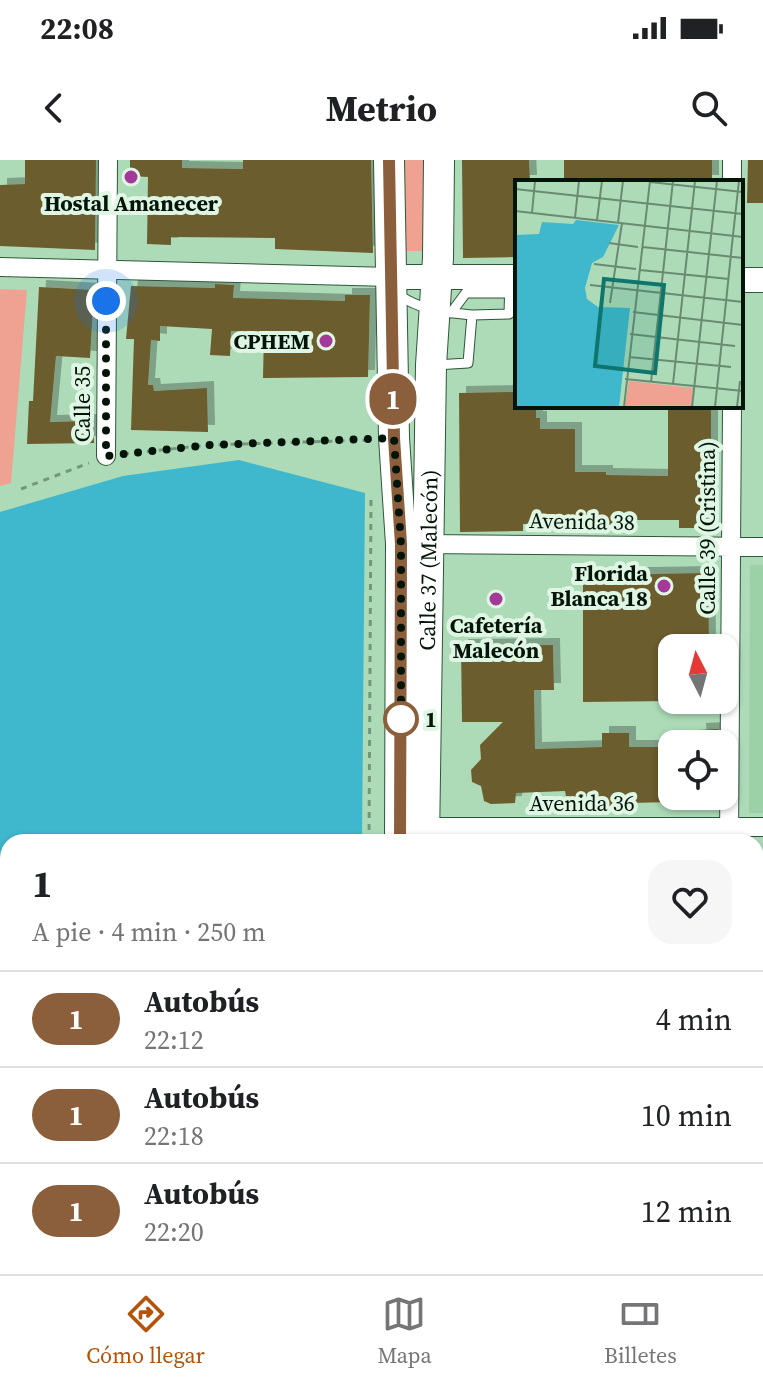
<!DOCTYPE html>
<html lang="es">
<head>
<meta charset="utf-8">
<style>
	body { margin:0; font-family:"Source Serif 4",serif; background:#f6f6f6; color:#202124; height:100vh; display:flex; flex-direction:column; font-size:30px; white-space:nowrap }
	* { box-sizing:border-box; margin:0 }
	p { font-size:26px; color:#757577 }
	.icon { flex:none; width:44px; height:44px; fill:none; stroke:currentColor; stroke-width:2; stroke-linecap:round; stroke-linejoin:round }
	.map { position:relative; flex:1; overflow:hidden }
	.details { position:absolute; left:0px; top:674px; width:764px; height:440px; display:flex; flex-direction:column; background:#fff; border-radius:24px 24px 0 0; box-shadow:0 2px 6px #0004 }
	.details>* { flex:none }
	.badge { padding:0 16px; border-radius:26px; font-size:28px; line-height:52px }
	.needle { width:52px; rotate:354deg }
	.controls { position:absolute; left:658px; top:474px; display:grid; gap:16px }
	.controls a { display:grid; place-items:center; width:80px; height:80px; border-radius:16px; background:#fff; box-shadow:0 2px 6px #0004; font-size:40px }
	.you { position:absolute; width:40px; height:40px; margin:-20px; border:6px solid #fff; border-radius:50%; background:#1a73e8; box-shadow:0 0 0 12px #1a73e833 }
	.map>.badge { position:absolute; translate:-50% -50%; box-shadow:0 0 0 4px #fff }
	.round { display:grid; place-items:center; flex:none; width:84px; height:84px; border-radius:24px; background:#f6f6f6 }
	.overview { display:flex; align-items:center; justify-content:space-between; height:136px; padding:0 32px }
	h1 { font-size:38px; font-weight:700; line-height:60px }
	ul { padding:0; list-style:none }
	li { display:flex; align-items:center; gap:24px; height:96px; padding:0 32px; border-top:2px solid #e0e0e0 }
	li div { flex:1 }
	li b { display:block; font-size:30px }
	li em { font-style:normal }
	li .badge { min-width:88px; font-weight:700; text-align:center }
	.status { display:flex; justify-content:space-between; align-items:center; height:56px; padding:0 40px; background:#fff; direction:ltr }
	.status svg { height:22px; fill:currentColor }
	header { display:flex; justify-content:space-between; align-items:center; height:104px; padding:0 32px; background:#fff; font-size:36px; font-weight:700 }
	.dock { display:flex; justify-content:space-around; align-items:center; height:112px; border-top:2px solid #e0e0e0; background:#fff; font-size:22px; color:#757577 }
	.dock a { display:grid; justify-items:center; gap:4px }
	.dock .current { color:#b45309 }
	.map>svg:first-child { display:block }
	.built { fill:#9cd1a8 }
	.green { fill:#efa192 }
	.water { fill:#3fb8cd }
	.building { fill:#6c5d2d; filter:url(#shadow) }
	.lines { fill:none; stroke-linecap:round; stroke-linejoin:round }
	.service-casing { stroke:#2d5739; stroke-width:11 }
	.minor-casing { stroke:#2d5739; stroke-width:20 }
	.tertiary-casing { stroke:#2d5739; stroke-width:26 }
	.primary-casing { stroke:#2d5739; stroke-width:32 }
	.path { stroke:#74977c; stroke-width:3; stroke-dasharray:6 6; stroke-linecap:butt }
	.service { stroke:#fff; stroke-width:9 }
	.minor { stroke:#fff; stroke-width:18 }
	.tertiary { stroke:#fff; stroke-width:24 }
	.primary { stroke:#fff; stroke-width:30 }
	.line-casing { stroke:#fff; stroke-width:18 }
	.line { stroke:#8b5e3c; stroke-width:12 }
	.walk { stroke:#041408; stroke-width:8; stroke-dasharray:0 14.4 }
	.poi-dot { fill:#a4399a; stroke:#def6e3; stroke-width:3 }
	.stop-dot { fill:#fff; stroke:#8b5e3c; stroke-width:4 }
	.labels { text-anchor:middle; dominant-baseline:central; stroke-width:8; stroke-linejoin:round; paint-order:stroke }
	.poi-label { font-size:22px; font-weight:bold; fill:#041408; stroke:#def6e3 }
	.street-label { font-size:22px; fill:#041408; stroke:#def6e3 }
	.stop-label { font-size:22px; font-weight:bold; fill:#041408; stroke:#def6e3; text-anchor:start }
	.inset-road { fill:none; stroke:#698b72; stroke-width:2 }
	.view { fill:#0f766e; fill-opacity:0.15; stroke:#0f766e; stroke-width:4 }
	.inset-edge { fill:none; stroke:#041408; stroke-width:4 }
</style>
</head>
<body>
<div class="status"><b>22:08</b><svg viewBox="0 0 49 12"><path d="M0 12V9h3v3zM5 12V6h3v6zM10 12V3h3v9zM15 12V0h3v12zM26 1h20v11H26zM47 4h2v5h-2z"/></svg></div>
<header><svg class="icon" aria-label="back" viewBox="0 0 24 24"><path d="M15 5l-7 7 7 7"/></svg>Metrio<svg class="icon" aria-label="search" viewBox="0 0 24 24"><circle cx="10" cy="10" r="6"/><path d="M15 15l6 6"/></svg></header>
<div class="map">
<svg width="763" height="1114" viewBox="0 0 763 1114">
	<defs>
		<filter id="shadow"><feDropShadow dx="7" dy="-7" stdDeviation="0" flood-color="#0004"/></filter>
	</defs>
	<rect width="100%" height="100%" fill="#addbb8"/>
	<path class="built" d="M 750,405 L 763,405 L 763,653 L 749,653 Z"/>
	<path class="green" d="M 398,0 L 431,0 L 430,91 L 398,91 Z
		M 0,129 L 27,130 L 11,323 L 0,326 Z
		M 448,1106 L 719,1106 L 719,1114 L 448,1114 Z"/>
	<path class="water" d="M 239,300 L 365,333 L 362,682 L 8,682 L 8,1106 L 358,1106 L 358,1114 L 0,1114 L 0,352 L 123,316 Z"/>
	<path class="building" d="M 25,0 L 96,0 L 95,90 L 0,86 L 0,25 L 25,24 Z
		M 130,0 L 182,0 L 182,8 L 243,9 L 243,0 L 371,0 L 373,93 L 275,89 L 275,78 L 171,77 L 171,85 L 147,84 L 148,17 L 130,16 Z
		M 462,0 L 529,0 L 530,22 L 517,22 L 517,97 L 463,98 Z
		M 564,0 L 712,0 L 712,22 L 601,19 L 601,22 L 564,22 Z
		M 748,0 L 763,0 L 763,43 L 747,43 Z
		M 215,124 L 234,125 L 233,138 L 345,141 L 345,135 L 370,135 L 368,217 L 263,218 L 264,172 L 231,171 L 230,196 L 210,195 L 212,169 L 160,166 L 160,181 L 151,180 L 148,225 L 153,225 L 154,231 L 207,228 L 208,272 L 131,270 L 134,179 L 126,179 L 131,126 L 215,128 Z
		M 39,127 L 94,130 L 90,198 L 56,196 L 50,262 L 93,261 L 94,283 L 27,284 L 29,241 L 33,241 Z
		M 517,232 L 517,246 L 536,246 L 536,258 L 540,258 L 540,269 L 575,269 L 575,312 L 606,312 L 606,315 L 668,316 L 668,246 L 711,246 L 711,308 L 707,308 L 707,368 L 679,368 L 679,360 L 635,360 L 635,365 L 523,364 L 523,371 L 460,372 L 459,233 Z
		M 708,413 L 709,485 L 672,486 L 672,541 L 583,542 L 583,415 Z
		M 553,485 L 554,530 L 534,530 L 535,589 L 602,587 L 602,573 L 629,573 L 629,587 L 672,587 L 672,642 L 630,643 L 630,647 L 603,648 L 603,642 L 567,642 L 565,631 L 516,633 L 515,643 L 491,644 L 484,641 L 481,626 L 472,622 L 471,610 L 481,599 L 480,585 L 503,562 L 462,562 L 461,486 Z
		M 718,569 L 718,584 L 700,584 L 699,570 Z"/>
	<g class="lines">
		<defs>
			<path id="service" d="M 466,133 L 510,133
				M 399,135 C 422,151 444,152 472,155
				M 451,153 L 468,130
				M 435,205 L 468,203 L 472,155 L 509,154 L 510,118"/>
			<path id="minor" d="M 732,0 L 732,22
				M 0,107 L 391,117
				M 106,296 L 108,0
				M 422,384 L 763,387
				M 418,667 L 763,667
				M 729,682 L 732,246
				M 756,949 L 763,949
				M 728,1114 L 728,1106"/>
			<path id="tertiary" d="M 391,117 L 517,117
				M 741,120 L 763,120"/>
			<g id="primary">
				<path d="M 389,0 L 394,278 L 401,384 L 400,682"/>
				<path id="s1" d="M 424,682 L 431,205 L 438,98 L 439,0"/>
				<path d="M 396,1106 L 396,1114"/>
				<path d="M 424,1114 L 424,1106"/>
			</g>
		</defs>
		<use href="#service" class="service-casing"/>
		<use href="#minor" class="minor-casing"/>
		<use href="#tertiary" class="tertiary-casing"/>
		<use href="#primary" class="primary-casing"/>
		<path class="path" d="M 123,294 L 209,285 L 371,280
			M 21,329 L 89,303
			M 369,682 L 371,334
			M 366,1114 L 367,1106"/>
		<use href="#service" class="service"/>
		<use href="#minor" class="minor"/>
		<use href="#tertiary" class="tertiary"/>
		<use href="#primary" class="primary"/>
	</g>
	<g class="lines">
		<defs>
			<path id="line" d="M 389,0 L 394,278 L 401,384 L 400,682"/>
		</defs>
		<use href="#line" class="line-casing"/>
		<use href="#line" class="line"/>
		<path class="walk" d="M 106,141 L 106,296 L 209,285 L 394,278 L 401,384 L 401,559"/>
	</g>
	<g class="poi-dot">
		<circle cx="131" cy="17" r="8"/>
		<circle cx="326" cy="181" r="8"/>
		<circle cx="664" cy="426" r="8"/>
		<circle cx="496" cy="439" r="8"/>
	</g>
	<circle class="stop-dot" cx="401" cy="559" r="16"/>
	<g class="labels">
		<g class="poi-label">
			<text x="131" y="43">Hostal Amanecer</text>
			<text x="310" y="181" text-anchor="end">CPHEM</text>
			<text x="648" y="413" text-anchor="end">Florida<tspan x="648" dy="25">Blanca 18</tspan></text>
			<text x="496" y="465">Cafetería<tspan x="496" dy="25">Malecón</tspan></text>
		</g>
		<g class="street-label">
			<text transform="translate(82 244) rotate(-90)">Calle 35</text>
			<text transform="translate(582 361) rotate(1)">Avenida 38</text>
			<text transform="translate(707 368) rotate(-90)">Calle 39 (Cristina)</text>
			<text stroke="none"><textPath href="#s1" startOffset="282">Calle 37 (Malecón)</textPath></text>
			<text x="582" y="643">Avenida 36</text>
		</g>
		<g class="stop-label">
			<text x="425" y="559">1</text>
		</g>
	</g>
	<g transform="translate(515 20)">
		<rect width="228" height="228" fill="#addbb8"/>
		<path d="M 114,201 L 178,208 L 176,227 L 110,227 Z" fill="#efa192"/>
		<path d="M 61,40 L 104,45 L 88,77 L 77,83 L 70,108 L 72,119 L 83,127 L 115,128 L 104,227 L 0,227 L 0,55 L 24,54 L 27,42 L 58,44 Z" fill="#3fb8cd"/>
		<path class="inset-road" d="M 135,2 L 228,12M 0,9 L 228,34M 0,31 L 228,57M 17,33 L 20,1M 60,38 L 64,1M 82,40 L 87,1M 103,43 L 108,1M 218,55 L 224,1M 94,63 L 123,67M 128,67 L 228,78M 79,84 L 121,89M 125,90 L 214,99M 75,105 L 228,122M 95,123 L 107,43M 118,132 L 228,145M 115,154 L 220,166M 114,177 L 216,187M 110,199 L 228,211M 136,202 L 158,1M 158,204 L 180,1M 109,227 L 135,1M 177,227 L 202,1M 200,227 L 218,55M 222,227 L 225,201"/>
		<path class="view" d="M 89,99 L 149,105 L 140,193 L 80,186 Z"/>
		<rect width="228" height="228" class="inset-edge"/>
	</g>
</svg>
<div class="controls">
<a><svg class="needle" viewBox="-14 -14 28 28"><path d="M0-13l5 13h-10z" fill="#e53935"/><path d="M0 13l5-13h-10z" fill="#757577"/></svg></a>
<a><svg class="icon" aria-label="locate" viewBox="0 0 24 24"><circle cx="12" cy="12" r="6"/><path d="M12 2v4M12 18v4M2 12h4M18 12h4"/></svg></a>
</div>
<div class="you" style="left:106px;top:141px"></div>
<b class="badge" style="left:393px;top:239px;background:#8b5e3c;color:#fff">1</b>
<section class="details">
<div class="overview"><div><h1>1</h1><p>A pie · 4 min · 250 m</p></div><a class="round"><svg class="icon" aria-label="heart" viewBox="0 0 24 24"><path d="M12 20l-8-8c-3-5 5-10 8-4 3-6 11-1 8 4z"/></svg></a></div>
<ul>
<li><span class="badge" style="background:#8b5e3c;color:#fff">1</span><div><b>Autobús</b><p>22:12</p></div><em>4 min</em></li>
<li><span class="badge" style="background:#8b5e3c;color:#fff">1</span><div><b>Autobús</b><p>22:18</p></div><em>10 min</em></li>
<li><span class="badge" style="background:#8b5e3c;color:#fff">1</span><div><b>Autobús</b><p>22:20</p></div><em>12 min</em></li>
</ul>
</section>
</div>
<nav class="dock">
<a class="current"><svg class="icon" aria-label="directions" viewBox="0 0 24 24"><path d="M12 3l9 9-9 9-9-9zM9 14v-3h6M13 9l2 2-2 2"/></svg>Cómo llegar</a>
<a><svg class="icon" aria-label="map" viewBox="0 0 24 24"><path d="M3 6l6-2 6 2 6-2v14l-6 2-6-2-6 2zM9 4v14M15 6v14"/></svg>Mapa</a>
<a><svg class="icon" aria-label="tickets" viewBox="0 0 24 24"><path d="M3 7h18v10H3zM15 7v10"/></svg>Billetes</a>
</nav>
</body>
</html>
